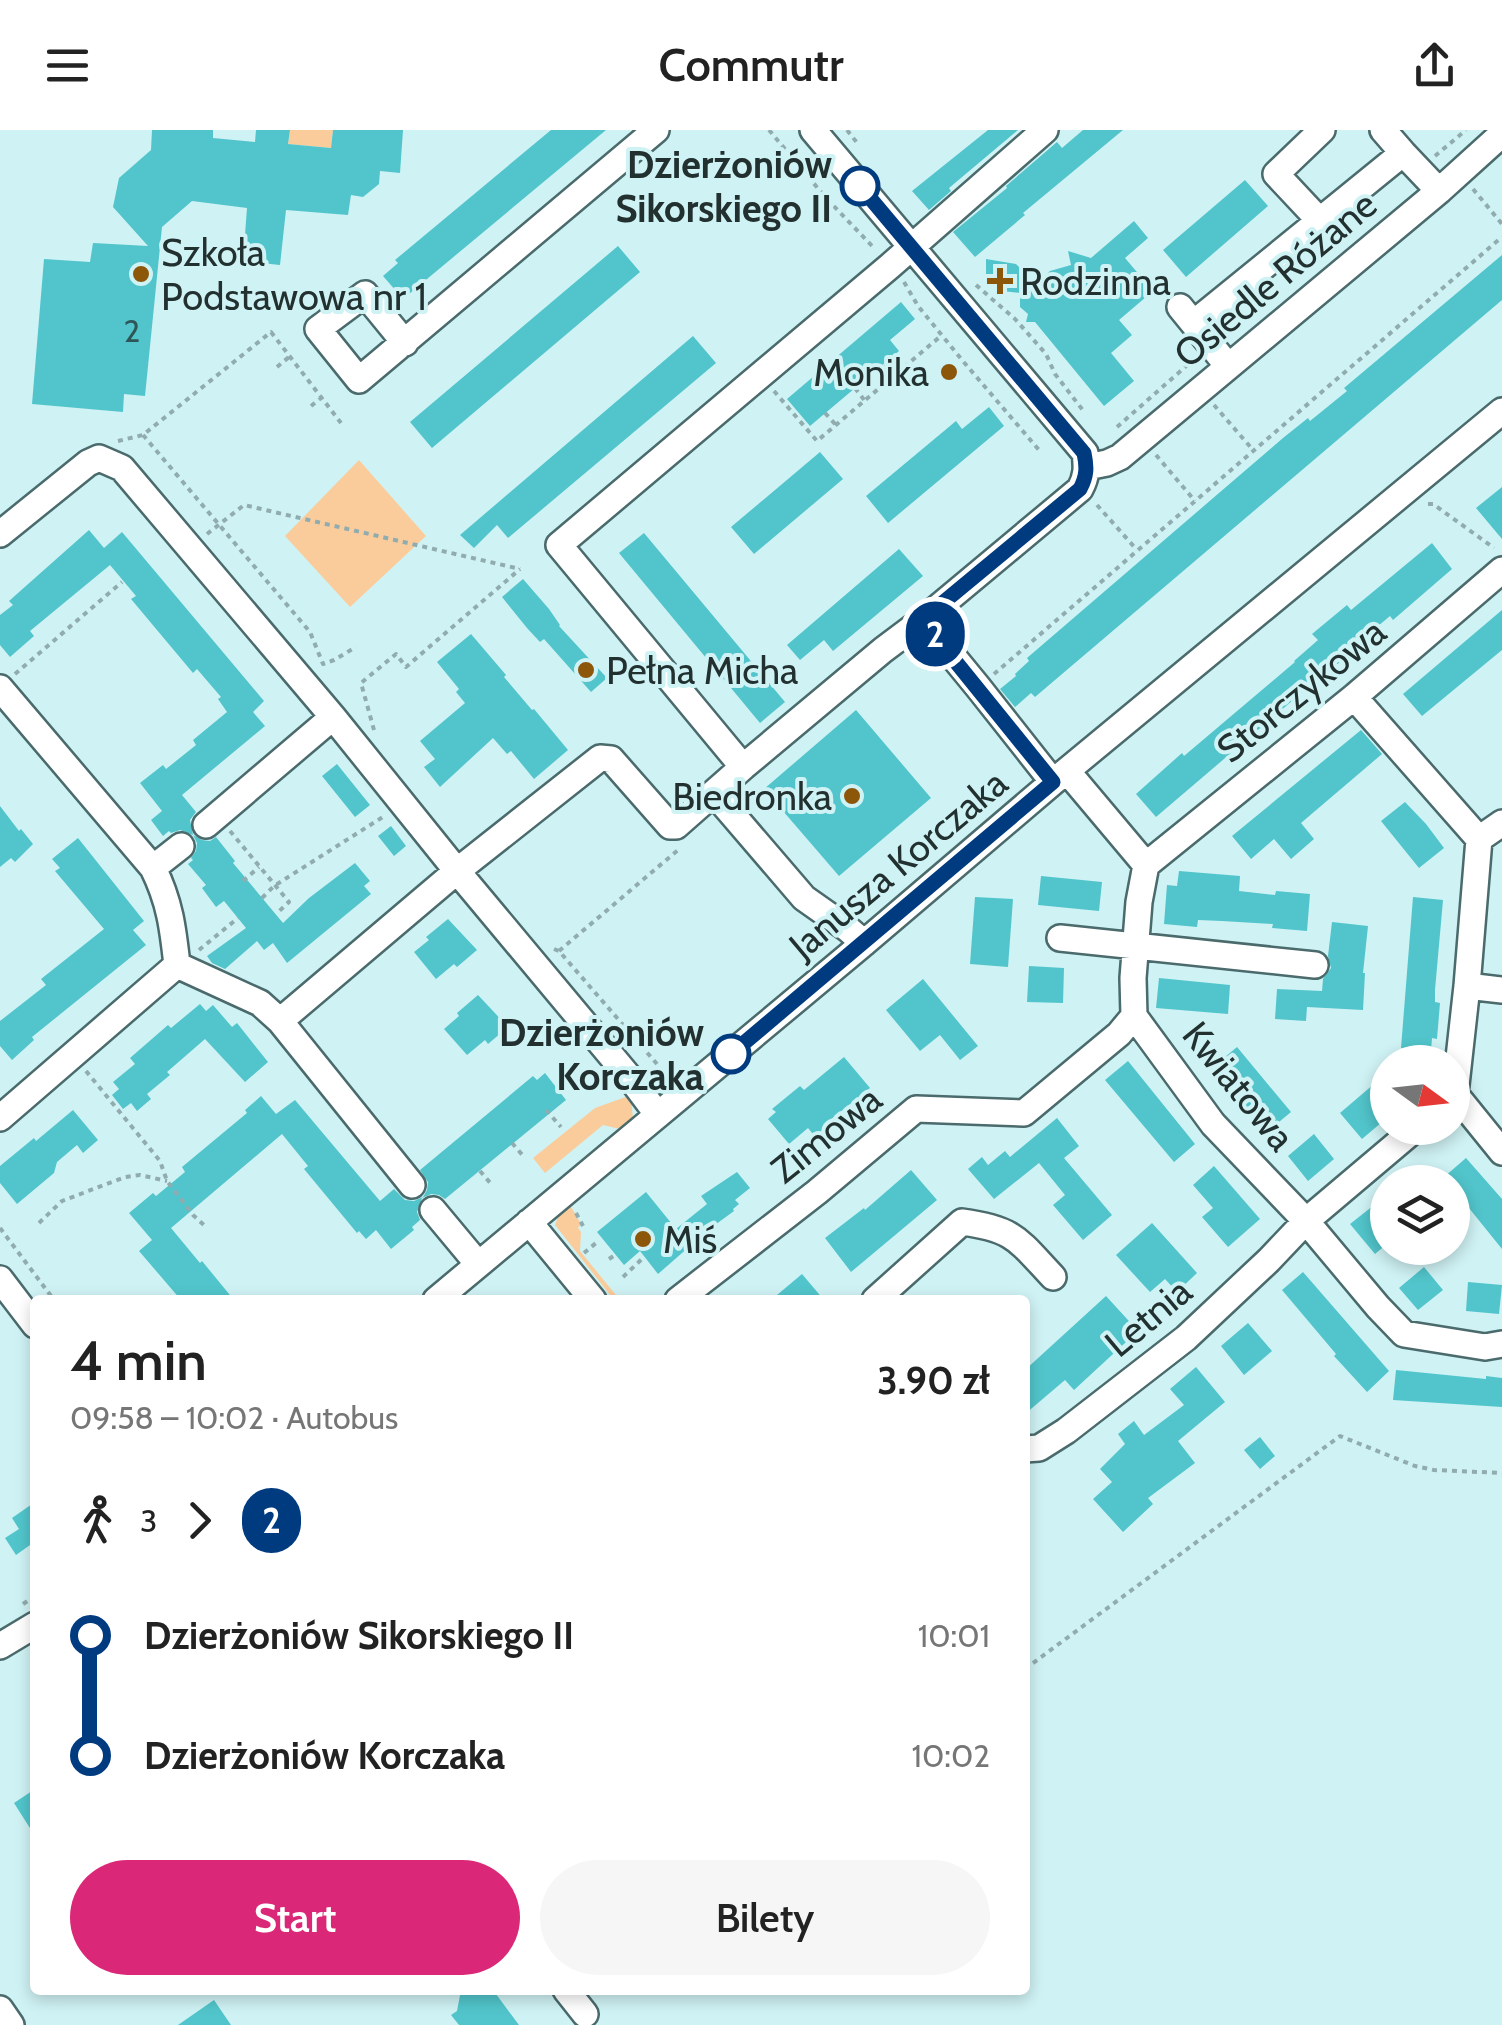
<!DOCTYPE html>
<html lang="pl">
<head>
<meta charset="utf-8">
<style>
	body { margin:0; font-family:Cabin,sans-serif; background:#f6f6f6; color:#222; height:100vh; display:flex; flex-direction:column; font-size:38px; white-space:nowrap }
	* { box-sizing:border-box; margin:0 }
	p { font-size:32px; color:#767676 }
	.icon { flex:none; width:55px; height:55px; fill:none; stroke:currentColor; stroke-width:2; stroke-linecap:round; stroke-linejoin:round }
	.map { position:relative; flex:1; overflow:hidden }
	.drawer { position:absolute; left:30px; top:1165px; width:1000px; height:700px; display:flex; flex-direction:column; background:#fff; border-radius:10px; box-shadow:0 5px 15px #0003 }
	.drawer>* { flex:none }
	.badge { padding:0 20px; border-radius:32px; font-size:35px; line-height:65px }
	.needle { width:65px; rotate:105deg }
	.tools { position:absolute; left:1370px; top:915px; display:grid; gap:20px }
	.tools a { display:grid; place-items:center; width:100px; height:100px; border-radius:50%; background:#fff; box-shadow:0 5px 15px #0003; font-size:50px }
	.map>.badge { position:absolute; translate:-50% -50%; box-shadow:0 0 0 5px #fff }
	.legs { display:flex; align-items:center; gap:15px; height:110px; padding:0 40px; font-size:32px }
	.legs p { margin-inline-start:auto }
	.headline { display:flex; align-items:center; justify-content:space-between; height:170px; padding:0 40px }
	h1 { font-size:55px; font-weight:600; line-height:75px }
	.button { display:flex; gap:20px; margin-top:auto; padding:20px 40px }
	.button a { flex:1; height:115px; border-radius:60px; background:#db2777; color:#fff; font-size:40px; font-weight:600; line-height:115px; text-align:center }
	.button a+a { background:#f6f6f6; color:#222 }
	ul { padding:0 40px; list-style:none }
	li { display:flex; align-items:center; gap:35px; height:120px; font-size:38px }
	li i { display:grid; place-items:center; width:15px; height:100%; margin:0 12px; background:currentColor }
	li i::after { content:''; width:25px; height:25px; margin:-12px; border:8px solid; border-radius:50%; background:#fff }
	li p { margin-inline-start:auto }
	li:first-child i { background:linear-gradient(#0000 50%,currentColor 0) }
	li:last-child i { background:linear-gradient(currentColor 50%,#0000 0) }
	header { display:flex; justify-content:space-between; align-items:center; height:130px; padding:0 40px; background:#fff; font-size:45px; font-weight:600 }
	.map>svg:first-child { display:block }
	.green { fill:#fbcc9b }
	.building { fill:#51c5cb }
	.lines { fill:none; stroke-linecap:round; stroke-linejoin:round }
	.minor-casing { stroke:#4a6a6c; stroke-width:30 }
	.path { stroke:#91acae; stroke-width:4; stroke-dasharray:5 5; stroke-linecap:butt }
	.minor { stroke:#fff; stroke-width:25 }
	.line-1-casing { stroke:#fff; stroke-width:22 }
	.line-1 { stroke:#003b80; stroke-width:15 }
	.stop-1-dot { fill:#fff; stroke:#003b80; stroke-width:5 }
	.poi-dot { fill:#8d570a; stroke:#cff2f4; stroke-width:4 }
	.labels { text-anchor:middle; dominant-baseline:central; stroke-width:8; stroke-linejoin:round; paint-order:stroke }
	.number-label { font-size:32px; fill:#2e5557 }
	.stop-label { font-size:38px; font-weight:bold; fill:#223030; stroke:#cff2f4; text-anchor:end }
	.poi-label { font-size:38px; fill:#223030; stroke:#cff2f4; text-anchor:start }
	.street-label { font-size:38px; fill:#223030; stroke:#cff2f4 }
</style>
</head>
<body>
<header><svg class="icon" aria-label="menu" viewBox="0 0 24 24"><path d="M4 6h16M4 12h16M4 18h16"/></svg>Commutr<svg class="icon" aria-label="share" viewBox="0 0 24 24"><path d="M12 15V3M7 8l5-5 5 5M5 13v7h14v-7"/></svg></header>
<div class="map">
<svg width="1502" height="1895" viewBox="0 0 1502 1895">
	<rect width="100%" height="100%" fill="#cff2f4"/>
	<path class="green" d="M 290,0 L 333,0 L 331,18 L 288,14 Z
		M 359,330 L 426,406 L 350,477 L 285,406 Z
		M 631,965 L 633,990 L 624,1000 L 603,995 L 545,1043 L 533,1028 L 595,978 Z
		M 570,1075 L 581,1094 L 578,1098 L 581,1102 L 580,1121 L 620,1170 L 614,1170 L 555,1095 L 560,1082 Z"/>
	<path class="building" d="M 152,0 L 213,0 L 213,8 L 255,12 L 256,0 L 290,0 L 288,14 L 331,18 L 333,0 L 403,0 L 400,43 L 380,41 L 379,54 L 363,67 L 351,65 L 348,85 L 286,80 L 280,135 L 243,131 L 247,78 L 192,71 L 162,97 L 145,266 L 124,264 L 123,282 L 32,274 L 44,129 L 90,132 L 93,113 L 148,116 L 113,77 L 119,48 L 151,20 Z
		M 551,0 L 606,0 L 403,169 L 383,146 L 398,133 L 395,130 Z
		M 988,0 L 1018,0 L 949,58 L 951,61 L 929,80 L 912,61 Z
		M 1083,0 L 1123,0 L 1023,83 L 1025,85 L 975,127 L 953,102 L 1007,58 L 1006,56 L 1057,12 L 1062,18 Z
		M 1245,50 L 1268,76 L 1186,147 L 1163,120 Z
		M 1134,91 L 1148,108 L 1125,128 L 1153,161 L 1119,190 L 1132,205 L 1111,223 L 1134,251 L 1104,276 L 1035,192 L 1026,192 L 1028,184 L 1020,177 L 1020,168 L 1050,141 L 1071,135 L 1068,121 L 1091,128 Z
		M 618,116 L 640,142 L 432,318 L 410,292 Z
		M 1502,125 L 1502,170 L 1035,567 L 1031,563 L 1015,577 L 1000,559 L 1016,546 L 1015,544 L 1029,531 L 1027,528 L 1283,308 L 1308,288 L 1310,291 L 1347,261 L 1344,258 Z
		M 986,129 L 1016,134 L 1020,138 L 1021,163 L 1002,161 L 986,144 Z
		M 901,172 L 915,189 L 890,210 L 899,221 L 810,296 L 787,269 Z
		M 693,206 L 716,233 L 508,408 L 497,395 L 474,418 L 460,405 Z
		M 989,277 L 1004,296 L 888,393 L 866,366 L 956,291 L 962,299 Z
		M 820,322 L 843,349 L 754,424 L 731,397 Z
		M 1502,357 L 1502,409 L 1476,378 Z
		M 89,400 L 104,418 L 122,402 L 264,571 L 253,582 L 265,596 L 182,665 L 196,682 L 190,690 L 193,705 L 202,710 L 210,711 L 216,707 L 235,731 L 233,733 L 283,793 L 309,768 L 355,733 L 370,751 L 364,756 L 371,764 L 287,833 L 273,813 L 264,820 L 257,811 L 225,839 L 212,833 L 207,826 L 246,798 L 224,771 L 216,777 L 202,758 L 206,755 L 188,734 L 193,730 L 191,728 L 196,721 L 197,713 L 193,705 L 180,700 L 171,703 L 169,701 L 163,706 L 151,690 L 162,681 L 140,653 L 163,635 L 166,639 L 196,615 L 193,610 L 227,582 L 218,569 L 221,567 L 197,539 L 193,543 L 131,469 L 136,466 L 110,435 L 30,501 L 34,506 L 10,527 L 0,515 L 0,485 L 13,475 L 9,471 Z
		M 644,403 L 785,572 L 760,593 L 619,423 Z
		M 1432,413 L 1452,439 L 1393,490 L 1390,486 L 1359,512 L 1362,515 L 1313,553 L 1156,687 L 1136,664 L 1182,623 L 1184,626 L 1295,532 L 1294,531 L 1318,510 L 1312,504 L 1347,475 L 1351,480 Z
		M 899,419 L 923,446 L 833,521 L 824,510 L 800,530 L 787,515 Z
		M 523,449 L 549,479 L 560,495 L 559,496 L 607,548 L 591,562 L 544,509 L 540,512 L 527,498 L 502,467 Z
		M 1502,480 L 1502,520 L 1422,586 L 1403,564 Z
		M 471,504 L 506,545 L 504,547 L 532,580 L 534,579 L 568,620 L 534,649 L 511,621 L 507,624 L 493,608 L 440,657 L 424,637 L 435,629 L 420,611 L 465,573 L 456,562 L 459,559 L 437,532 Z
		M 856,580 L 931,668 L 839,746 L 764,659 Z
		M 1361,600 L 1382,624 L 1301,693 L 1314,709 L 1291,729 L 1274,709 L 1251,729 L 1232,706 Z
		M 337,634 L 370,675 L 355,687 L 322,646 Z
		M 1405,672 L 1426,694 L 1444,718 L 1419,738 L 1381,691 Z
		M 0,676 L 19,701 L 21,699 L 33,714 L 15,732 L 11,728 L 0,737 Z
		M 391,696 L 406,716 L 394,726 L 378,706 Z
		M 78,708 L 144,791 L 133,800 L 146,815 L 32,907 L 34,910 L 12,930 L 0,916 L 0,891 L 46,855 L 41,849 L 104,799 L 55,741 L 60,738 L 52,729 Z
		M 1179,741 L 1240,746 L 1239,761 L 1275,765 L 1276,761 L 1310,764 L 1307,801 L 1272,798 L 1273,794 L 1222,791 L 1198,790 L 1197,797 L 1164,794 L 1167,755 L 1177,756 Z
		M 1041,746 L 1102,752 L 1099,781 L 1038,775 Z
		M 975,767 L 1013,769 L 1008,837 L 970,834 Z
		M 1413,767 L 1443,770 L 1435,860 L 1435,872 L 1440,873 L 1437,909 L 1432,908 L 1431,921 L 1401,918 Z
		M 448,789 L 477,820 L 457,837 L 454,834 L 436,849 L 414,822 L 429,810 L 426,807 Z
		M 1332,792 L 1368,796 L 1363,843 L 1365,843 L 1363,880 L 1307,877 L 1306,891 L 1275,889 L 1277,859 L 1322,861 L 1323,849 L 1331,838 L 1328,826 Z
		M 1029,836 L 1064,838 L 1063,873 L 1027,872 Z
		M 1159,848 L 1230,855 L 1228,884 L 1156,878 Z
		M 923,849 L 978,916 L 960,930 L 940,905 L 920,921 L 886,880 Z
		M 478,865 L 508,897 L 488,914 L 485,910 L 467,925 L 444,899 L 459,886 L 457,883 Z
		M 200,874 L 206,881 L 213,875 L 232,897 L 237,893 L 268,932 L 245,952 L 205,909 L 167,942 L 170,945 L 147,964 L 151,969 L 137,981 L 131,973 L 123,979 L 112,965 L 119,959 L 113,952 L 135,934 L 130,928 L 168,895 L 171,898 Z
		M 1237,917 L 1291,982 L 1267,1002 L 1213,937 Z
		M 844,927 L 870,958 L 829,991 L 833,996 L 817,1009 L 808,998 L 789,1014 L 768,989 L 776,982 L 772,979 L 800,956 L 804,960 Z
		M 1128,931 L 1195,1014 L 1174,1032 L 1105,950 Z
		M 1388,942 L 1388,987 L 1362,1009 L 1340,983 Z
		M 545,943 L 566,970 L 445,1069 L 439,1065 L 431,1064 L 422,1068 L 417,1082 L 420,1090 L 412,1097 L 414,1100 L 391,1119 L 376,1100 L 366,1109 L 359,1101 L 357,1103 L 304,1039 L 308,1036 L 282,1004 L 171,1098 L 200,1133 L 202,1131 L 234,1170 L 181,1170 L 139,1121 L 152,1110 L 129,1083 L 153,1063 L 156,1066 L 185,1042 L 182,1037 L 247,983 L 245,980 L 261,966 L 276,984 L 295,970 L 380,1071 L 394,1059 L 405,1070 L 414,1071 L 423,1067 L 427,1060 L 428,1052 L 420,1040 L 533,946 L 537,950 Z
		M 73,980 L 98,1010 L 83,1023 L 77,1015 L 57,1032 L 54,1043 L 17,1074 L 0,1053 L 0,1036 L 34,1008 L 36,1011 Z
		M 1057,988 L 1079,1016 L 1064,1028 L 1112,1085 L 1083,1110 L 1053,1075 L 1065,1065 L 1039,1033 L 994,1069 L 968,1039 L 982,1027 L 988,1035 L 1005,1021 L 1010,1027 Z
		M 1314,1004 L 1334,1029 L 1308,1051 L 1288,1026 Z
		M 1466,1028 L 1502,1069 L 1502,1119 L 1452,1057 L 1452,1052 L 1448,1052 L 1444,1047 Z
		M 1214,1036 L 1260,1089 L 1228,1117 L 1202,1087 L 1213,1078 L 1193,1055 Z
		M 911,1040 L 937,1070 L 851,1142 L 825,1108 L 864,1078 L 865,1080 Z
		M 737,1042 L 750,1058 L 735,1070 L 739,1074 L 733,1079 L 734,1081 L 689,1114 L 690,1116 L 658,1144 L 640,1121 L 624,1135 L 597,1102 L 646,1062 L 676,1099 L 707,1074 L 701,1066 Z
		M 1388,1064 L 1388,1113 L 1375,1124 L 1350,1094 Z
		M 1152,1093 L 1197,1143 L 1177,1162 L 1165,1149 L 1150,1162 L 1116,1125 Z
		M 1424,1137 L 1443,1160 L 1418,1180 L 1399,1158 Z
		M 1303,1142 L 1389,1241 L 1367,1262 L 1334,1226 L 1336,1224 L 1282,1160 Z
		M 802,1144 L 824,1170 L 771,1170 Z
		M 1468,1152 L 1502,1155 L 1499,1184 L 1466,1181 Z
		M 1106,1166 L 1138,1201 L 1074,1260 L 1065,1250 L 1025,1284 L 1025,1240 Z
		M 1248,1193 L 1272,1221 L 1244,1245 L 1221,1216 Z
		M 1196,1237 L 1225,1272 L 1178,1311 L 1195,1333 L 1148,1368 L 1153,1374 L 1123,1402 L 1093,1369 L 1112,1352 L 1100,1339 L 1125,1314 L 1118,1304 L 1134,1291 L 1144,1305 L 1184,1275 L 1170,1259 Z
		M 1396,1240 L 1486,1249 L 1486,1246 L 1502,1248 L 1502,1277 L 1393,1270 Z
		M 1260,1307 L 1275,1326 L 1260,1339 L 1244,1320 Z
		M 35,1372 L 35,1422 L 30,1415 L 16,1425 L 5,1408 L 19,1399 L 12,1388 Z
		M 35,1659 L 35,1706 L 14,1673 Z
		M 461,1860 L 493,1860 L 519,1895 L 459,1895 L 451,1885 L 457,1881 Z
		M 214,1870 L 231,1895 L 178,1895 Z"/>
	<g class="lines">
		<defs>
			<path id="minor" d="M 813,0 L 1085,323 C 1087,337 1087,346 1080,359 L 923,490 L 978,557 L 1053,652
				M 1383,0 L 1403,23
				M 1320,91 L 1276,44 L 1322,0
				M 1180,177 L 1228,236
				M 1194,193 L 1403,23 L 1439,61
				M 405,213 L 365,164 L 318,199 L 359,250 L 656,0
				M 1087,337 L 1107,333 L 1120,327 L 1439,61 L 1502,4
				M 0,404 L 88,333 L 99,328 L 122,338 L 333,587 L 457,741 L 634,953 L 658,985
				M 923,490 L 883,520 L 743,637 L 559,415 L 890,136 L 1045,0
				M 0,558 L 153,738 C 170,772 173,799 177,835
				M 1354,567 L 1479,709
				M 1067,641 L 1146,735 L 1139,772 L 1133,848 L 1134,886 L 1213,994 L 1306,1091 L 1378,1177 L 1404,1204 L 1485,1217 L 1502,1214
				M 714,663 L 804,768 L 848,799 L 864,813
				M 206,695 L 333,587
				M 1146,735 L 1354,567 L 1502,440
				M 153,738 L 181,716
				M 1060,808 L 1315,835
				M 1467,856 L 1502,860
				M 1455,964 L 1502,1022
				M 1452,966 L 1455,964 L 1467,856 L 1479,709 L 1502,693
				M 0,988 L 177,835 L 260,873 L 280,891
				M 412,1055 L 280,891 L 457,741 L 600,628 L 611,629 L 670,696 L 676,696 L 743,637
				M 433,1080 L 478,1134
				M 529,1092 L 593,1170
				M 0,1149 L 35,1195
				M 436,1170 L 864,813 L 1053,652 L 1502,281
				M 678,1170 L 817,1062 L 916,979 L 1024,983 L 1119,904 L 1134,886
				M 875,1170 L 962,1092 C 1015,1099 1018,1110 1053,1147
				M 1025,1319 L 1039,1318 L 1066,1301 L 1186,1208 L 1269,1130 L 1306,1091 L 1416,998
				M 0,1516 L 35,1495
				M 566,1860 L 585,1884
				M 0,1879 L 11,1895"/>
		</defs>
		<use href="#minor" class="minor-casing"/>
		<path class="path" d="M 769,0 L 826,68 L 875,119
			M 847,0 L 858,14
			M 1435,26 L 1466,0
			M 1473,59 L 1502,94
			M 904,152 L 918,176 L 962,230 L 1039,320
			M 976,155 L 1015,189 L 1046,224 L 1055,244 L 1085,283
			M 885,234 L 895,245
			M 277,237 L 289,227
			M 855,258 L 865,271
			M 774,261 L 817,311 L 942,205
			M 1214,275 L 1253,320
			M 311,276 L 321,268
			M 825,283 L 836,295
			M 1117,297 L 1192,231
			M 143,305 L 310,502 L 323,534 L 334,530 L 356,517
			M 118,311 L 143,305 L 271,202 L 341,293
			M 1156,325 L 1195,371
			M 1428,374 L 1433,374 L 1494,418
			M 1097,375 L 1137,420
			M 207,404 L 244,375 L 520,439
			M 15,544 L 122,452
			M 994,544 L 1502,107
			M 374,600 L 361,553 L 396,524 L 406,537 L 520,439
			M 230,701 L 289,772 L 276,784
			M 243,751 L 259,737
			M 262,768 L 274,756 L 386,685
			M 554,819 L 559,821 L 657,934
			M 199,820 L 238,788
			M 559,821 L 678,720
			M 86,941 L 160,1031 L 167,1051 L 193,1085 L 205,1096
			M 546,980 L 561,997
			M 512,1013 L 525,1028
			M 480,1041 L 492,1055
			M 576,1083 L 583,1096
			M 39,1093 L 62,1071 L 125,1047 L 140,1045 L 167,1051
			M 0,1098 L 54,1170
			M 584,1123 L 596,1113
			M 609,1129 L 615,1125
			M 623,1147 L 644,1127
			M 23,1474 L 35,1466
			M 1025,1539 L 1340,1306 L 1415,1336 L 1434,1340 L 1502,1343"/>
		<use href="#minor" class="minor"/>
	</g>
	<g class="lines">
		<defs>
			<path id="line-1" d="M 731,924 L 1053,652 L 922,490 L 1080,359 C 1087,346 1087,337 1084,323 L 860,56"/>
		</defs>
		<use href="#line-1" class="line-1-casing"/>
		<use href="#line-1" class="line-1"/>
	</g>
	<g class="stop-1-dot">
		<circle cx="860" cy="56" r="18"/>
		<circle cx="731" cy="924" r="18"/>
	</g>
	<g class="poi-dot">
		<circle cx="141" cy="144" r="10"/>
		<path d="M995 136h10v10h10v10h-10v10h-10v-10h-10v-10h10z"/>
		<circle cx="949" cy="242" r="10"/>
		<circle cx="586" cy="540" r="10"/>
		<circle cx="852" cy="666" r="10"/>
		<circle cx="643" cy="1109" r="10"/>
	</g>
	<g class="labels">
		<g class="number-label">
			<text x="132" y="200">2</text>
		</g>
		<g class="stop-label">
			<text x="832" y="34">Dzierżoniów<tspan x="832" dy="44">Sikorskiego II</tspan></text>
			<text x="704" y="902">Dzierżoniów<tspan x="704" dy="44">Korczaka</tspan></text>
		</g>
		<g class="poi-label">
			<text x="161" y="122">Szkoła<tspan x="161" dy="44">Podstawowa nr 1</tspan></text>
			<text x="1020" y="151">Rodzinna</text>
			<text x="929" y="242" text-anchor="end">Monika</text>
			<text x="606" y="540">Pełna Micha</text>
			<text x="832" y="666" text-anchor="end">Biedronka</text>
			<text x="663" y="1109">Miś</text>
		</g>
		<g class="street-label">
			<text transform="translate(1275 149) rotate(-40)">Osiedle Różane</text>
			<text transform="translate(1301 560) rotate(-39)">Storczykowa</text>
			<text transform="translate(898 734) rotate(-40)">Janusza Korczaka</text>
			<text transform="translate(1239 956) rotate(51)">Kwiatowa</text>
			<text transform="translate(826 1004) rotate(-39)">Zimowa</text>
			<text transform="translate(1148 1187) rotate(-40)">Letnia</text>
		</g>
	</g>
</svg>
<div class="tools">
<a><svg class="needle" viewBox="-14 -14 28 28"><path d="M0-13l5 13h-10z" fill="#e53935"/><path d="M0 13l5-13h-10z" fill="#767676"/></svg></a>
<a><svg class="icon" aria-label="layers" viewBox="0 0 24 24"><path d="M12 4l9 5-9 5-9-5zM3 14l9 5 9-5"/></svg></a>
</div>
<b class="badge" style="left:935px;top:504px;background:#003b80;color:#fff">2</b>
<section class="drawer">
<div class="headline"><div><h1>4 min</h1><p>09:58 – 10:02 · Autobus</p></div><b>3.90 zł</b></div>
<div class="legs"><svg class="icon" aria-label="walk" viewBox="0 0 24 24"><circle cx="13" cy="4" r="2"/><path d="M13 8l-2 6 4 7M11 14l-3 7M7 12l3-4h3l4 4"/></svg>3<svg class="icon" aria-label="forward" viewBox="0 0 24 24"><path d="M9 5l7 7-7 7"/></svg><b class="badge" style="background:#003b80;color:#fff">2</b></div>
<ul>
<li><i style="color:#003b80"></i><b>Dzierżoniów Sikorskiego II</b><p>10:01</p></li>
<li><i style="color:#003b80"></i><b>Dzierżoniów Korczaka</b><p>10:02</p></li>
</ul>
<div class="button"><a>Start</a><a>Bilety</a></div>
</section>
</div>
</body>
</html>
